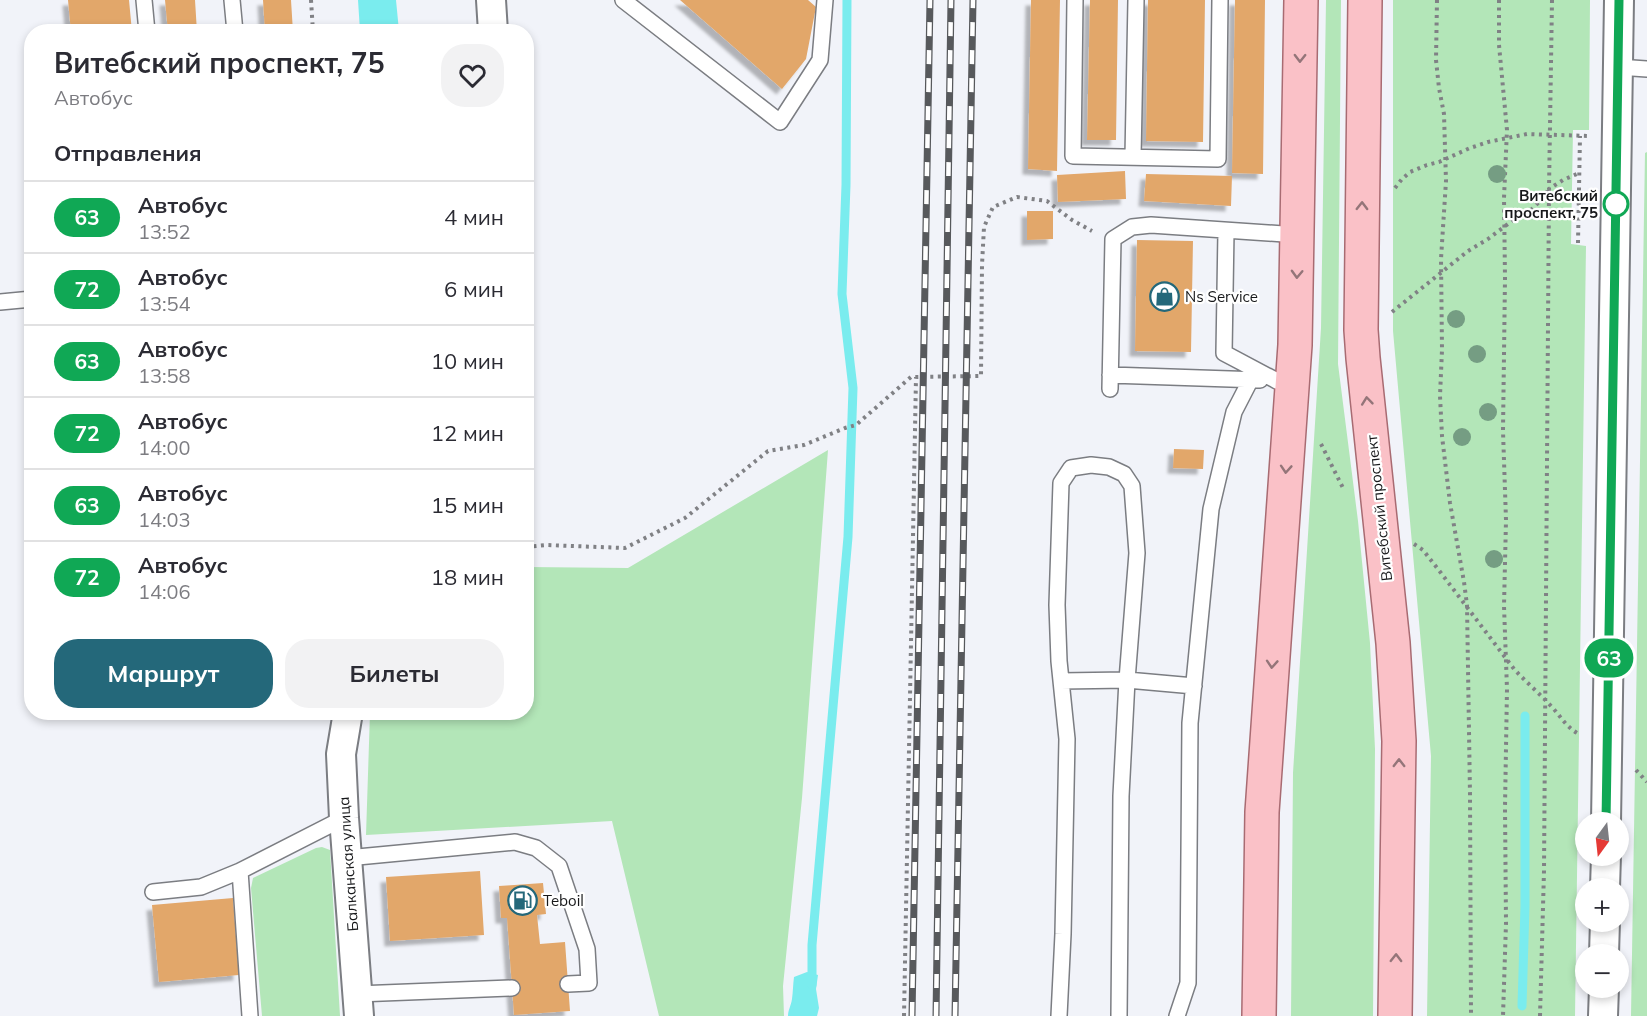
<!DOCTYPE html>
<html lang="ru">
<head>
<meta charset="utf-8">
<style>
	body { margin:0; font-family:Mulish,sans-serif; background:#f2f2f3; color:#2b2b33; height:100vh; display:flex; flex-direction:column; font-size:22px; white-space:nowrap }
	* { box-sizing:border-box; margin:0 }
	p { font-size:20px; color:#7c7c81 }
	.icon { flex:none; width:33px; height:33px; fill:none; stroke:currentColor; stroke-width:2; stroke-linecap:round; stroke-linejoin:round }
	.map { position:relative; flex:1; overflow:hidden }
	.sheet { position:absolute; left:24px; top:24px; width:510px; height:696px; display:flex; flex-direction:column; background:#fff; border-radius:24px; box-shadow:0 3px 9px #0003 }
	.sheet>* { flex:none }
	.badge { padding:0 12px; border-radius:20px; font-size:21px; line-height:39px }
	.needle { width:39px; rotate:195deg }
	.tools { position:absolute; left:1575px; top:812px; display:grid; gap:12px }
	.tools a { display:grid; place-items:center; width:54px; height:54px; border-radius:50%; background:#fff; box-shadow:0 3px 9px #0003; font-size:30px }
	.map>.badge { position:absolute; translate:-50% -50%; box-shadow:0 0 0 3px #fff }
	h2 { padding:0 30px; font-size:22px; line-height:54px }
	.round { display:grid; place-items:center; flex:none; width:63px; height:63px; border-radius:24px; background:#f2f2f3 }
	.overview { display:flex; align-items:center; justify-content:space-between; height:102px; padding:0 30px }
	h1 { font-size:28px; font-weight:700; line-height:45px }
	.cta { display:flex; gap:12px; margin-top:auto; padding:12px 30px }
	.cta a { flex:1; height:69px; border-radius:24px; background:#24687a; color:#fff; font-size:24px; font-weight:700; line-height:69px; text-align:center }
	.cta a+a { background:#f2f2f3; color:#2b2b33 }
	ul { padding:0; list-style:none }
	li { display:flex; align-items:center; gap:18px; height:72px; padding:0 30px; border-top:2px solid #e1e1e2 }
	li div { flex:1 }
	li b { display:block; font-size:22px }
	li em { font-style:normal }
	li .badge { min-width:66px; font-weight:700; text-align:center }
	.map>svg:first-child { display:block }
	.green { fill:#b3e6b8 }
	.water { fill:#7aecee }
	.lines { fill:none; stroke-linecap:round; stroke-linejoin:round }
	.stream { stroke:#7aecee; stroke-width:9 }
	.building { fill:#e2a76b; filter:url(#shadow) }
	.lane-casing { stroke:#7b7d82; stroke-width:18 }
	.street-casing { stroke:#7b7d82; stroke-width:32 }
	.primary-casing { stroke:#a86b72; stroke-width:36 }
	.path { stroke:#808185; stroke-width:4; stroke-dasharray:3 4.5; stroke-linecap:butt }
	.lane { stroke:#fff; stroke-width:15 }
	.street { stroke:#fff; stroke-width:28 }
	.primary { stroke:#fac1c7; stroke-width:33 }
	.rail-casing { stroke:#57595c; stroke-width:7 }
	.rail { stroke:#fff; stroke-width:4.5; stroke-dasharray:14; stroke-linecap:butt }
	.tree { fill:#759d83 }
	.oneway { stroke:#947579 }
	.line-casing { stroke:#fff; stroke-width:14 }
	.line { stroke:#10a855; stroke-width:9 }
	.stop-dot { fill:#fff; stroke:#10a855; stroke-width:3 }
	.labels { text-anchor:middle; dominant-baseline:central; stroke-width:4.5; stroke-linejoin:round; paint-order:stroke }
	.stop-label { font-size:15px; font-weight:bold; fill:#17181a; stroke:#fff; text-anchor:end }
	.poi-label { font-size:15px; fill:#17181a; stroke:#fff; text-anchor:start }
	.street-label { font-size:15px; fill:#17181a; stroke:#fff }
</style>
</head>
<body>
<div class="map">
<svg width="1647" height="1016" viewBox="0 0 1647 1016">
	<defs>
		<filter id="shadow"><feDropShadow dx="-5.5" dy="5.5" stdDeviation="1.5" flood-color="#0004"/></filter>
	</defs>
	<rect width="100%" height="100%" fill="#f1f3f9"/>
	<path class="green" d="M 1326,0 L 1341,0 L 1338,364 L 1358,521 L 1370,643 L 1375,749 L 1373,1016 L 1291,1016 L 1293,773 L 1321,328 Z
		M 1393,0 L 1590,0 L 1589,130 L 1573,130 L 1571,244 L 1586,246 L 1575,1016 L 1427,1016 L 1431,756 L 1393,331 Z
		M 1647,152 L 1647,1016 L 1631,1016 L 1645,153 Z
		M 828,450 L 802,798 L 783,986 L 784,1016 L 659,1016 L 612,821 L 366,835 L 370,713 L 526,712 L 527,567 L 628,568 Z
		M 322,847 L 330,850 L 340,1016 L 262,1016 L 251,888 L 253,878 L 316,848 Z"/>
	<path class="water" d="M 358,0 L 396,0 L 399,31 L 360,31 Z
		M 807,972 L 818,975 L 816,989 L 819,1008 L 817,1016 L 788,1016 C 788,1010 791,1006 792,999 C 793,992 793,984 794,977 Z"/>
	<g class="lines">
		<path class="stream" d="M 812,985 L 812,945 L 848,537 L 853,388 L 842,294 L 846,185 L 847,0
			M 1522,1006 L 1525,906 L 1525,716"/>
	</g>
	<path class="building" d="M 68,0 L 129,0 L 132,32 L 71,32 Z
		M 165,0 L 195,0 L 197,32 L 168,32 Z
		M 263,0 L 291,0 L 293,32 L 265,32 Z
		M 680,0 L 808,0 L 816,7 L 806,59 L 782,89 Z
		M 1031,0 L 1060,0 L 1057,171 L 1028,169 Z
		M 1090,0 L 1118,0 L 1116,140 L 1087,140 Z
		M 1148,0 L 1205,0 L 1203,142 L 1146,141 Z
		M 1235,0 L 1265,0 L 1263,174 L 1232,173 Z
		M 1125,171 L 1126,199 L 1058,202 L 1057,175 Z
		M 1146,174 L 1232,176 L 1231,206 L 1144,201 Z
		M 1027,211 L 1053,211 L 1053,239 L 1027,240 Z
		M 1137,240 L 1193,241 L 1191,352 L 1135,351 Z
		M 1174,449 L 1204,450 L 1203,469 L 1173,468 Z
		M 480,871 L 484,935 L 390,941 L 386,877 Z
		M 543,883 L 546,914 L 537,915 L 540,944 L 565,942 L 570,1011 L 514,1015 L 507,918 L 501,918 L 499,886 Z
		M 233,898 L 239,975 L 159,982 L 152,905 Z"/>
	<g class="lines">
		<defs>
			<path id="lane" d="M 144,0 L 147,32
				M 232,0 L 235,32
				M 623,0 L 780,122 L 820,60 L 825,0
				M 1075,0 L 1073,156 L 1218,159 L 1220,0
				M 1618,67 L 1647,69
				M 1133,157 L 1136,0
				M 1226,231 L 1224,353 L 1277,381
				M 0,302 L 32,299
				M 1110,375 L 1260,380
				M 1110,389 L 1113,239 L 1132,227 L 1151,225 L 1298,235
				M 1061,681 L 1127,680 L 1194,686
				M 347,858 L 515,842 L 536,848 L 559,866 L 587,949 L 589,983 L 568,984
				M 240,871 L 344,818
				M 153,892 L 201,887 L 240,871 L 250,1016
				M 357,994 L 512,988
				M 1059,1016 L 1063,934 L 1067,739 L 1059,661 L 1057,605 L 1061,483 L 1071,468 L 1091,465 L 1109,467 L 1124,474 L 1132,486 L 1137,553 L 1127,680 L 1121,796 L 1119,1016
				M 1177,1016 L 1188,983 L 1190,723 L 1211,509 L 1234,412 L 1251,379"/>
			<path id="street" d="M 491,0 L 493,32
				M 348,712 L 341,754 L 344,818 L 359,1016
				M 1606,822 L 1619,0
				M 1605,888 L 1606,855
				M 1604,954 L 1605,921
				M 1603,1016 L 1604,987"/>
			<path id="primary" d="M 1365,0 L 1361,330 L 1363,358 L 1393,643 L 1399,741 L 1395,1016
				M 1259,1016 L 1262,812 L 1295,345 L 1301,0"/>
		</defs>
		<use href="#lane" class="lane-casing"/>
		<use href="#street" class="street-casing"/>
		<use href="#primary" class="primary-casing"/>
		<path class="path" d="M 311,0 L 313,32
			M 1437,0 L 1436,60 L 1439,88 L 1444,114 L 1446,181 L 1441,259 L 1442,350 L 1440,396 L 1442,436 L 1450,503 L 1464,582 L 1467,605 L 1470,795 L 1471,1016
			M 1499,0 L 1499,45 L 1507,130 L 1504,198 L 1505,278 L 1503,431 L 1506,520 L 1504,606 L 1507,689 L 1505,807 L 1506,923 L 1503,1016
			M 1552,0 L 1549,189 L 1563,180 L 1579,173
			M 1395,188 L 1402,179 L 1410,172 L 1427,165 L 1439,162 L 1470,148 L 1488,142 L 1527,134 L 1590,136
			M 1578,243 L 1580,136
			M 1392,312 L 1468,251 L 1488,239 L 1520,215 L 1532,209 L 1541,200 L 1549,189
			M 1321,444 L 1343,488
			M 1414,544 L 1423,550 L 1441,573 L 1514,669 C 1526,682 1540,694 1552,707 C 1561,717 1567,728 1579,734
			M 526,547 L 546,545 L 625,548 L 685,518 L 768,451 L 804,445 L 845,428 L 856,425 L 911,377 L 981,376 L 982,265 L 984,227 L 993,207 L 1017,197 L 1047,201 L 1072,220 L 1092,231
			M 1636,770 L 1647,782
			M 904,1016 L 916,377
			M 1540,1016 L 1544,871 L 1549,190"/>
		<use href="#lane" class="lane"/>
		<use href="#street" class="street"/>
		<use href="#primary" class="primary"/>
		<defs>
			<path id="rail" d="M 912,1016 L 930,0
				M 936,1016 L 951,0
				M 955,1016 L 973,0"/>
		</defs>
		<use href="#rail" class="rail-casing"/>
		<use href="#rail" class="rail"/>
	</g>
	<g class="tree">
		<circle cx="1497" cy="174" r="9"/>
		<circle cx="1456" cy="319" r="9"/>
		<circle cx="1477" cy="354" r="9"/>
		<circle cx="1488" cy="412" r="9"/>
		<circle cx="1462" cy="437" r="9"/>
		<circle cx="1494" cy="559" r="9"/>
	</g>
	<defs><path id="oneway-chevron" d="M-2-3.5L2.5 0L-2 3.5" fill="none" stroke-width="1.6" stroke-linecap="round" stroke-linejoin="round" transform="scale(1.5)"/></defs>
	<g class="oneway">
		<use href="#oneway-chevron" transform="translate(1300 58) rotate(91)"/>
		<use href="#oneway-chevron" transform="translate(1362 206) rotate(-89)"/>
		<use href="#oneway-chevron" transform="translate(1297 274) rotate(92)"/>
		<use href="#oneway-chevron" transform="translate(1367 401) rotate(-96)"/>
		<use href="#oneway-chevron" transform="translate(1286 469) rotate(94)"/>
		<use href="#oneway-chevron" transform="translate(1272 664) rotate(94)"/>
		<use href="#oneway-chevron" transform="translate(1399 763) rotate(-90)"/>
		<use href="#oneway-chevron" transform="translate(1396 958) rotate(-89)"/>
	</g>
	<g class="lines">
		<defs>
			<path id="line" d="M 1606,822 L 1619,0"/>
		</defs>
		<use href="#line" class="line-casing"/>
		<use href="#line" class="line"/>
	</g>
	<defs>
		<symbol id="shop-ring" viewBox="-11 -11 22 22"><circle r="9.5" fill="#fff" stroke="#24687a" stroke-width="1.5"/><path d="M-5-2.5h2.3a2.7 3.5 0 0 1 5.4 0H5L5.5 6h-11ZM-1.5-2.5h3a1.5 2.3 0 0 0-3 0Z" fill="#24687a"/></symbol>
		<symbol id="fuel-ring" viewBox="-11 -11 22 22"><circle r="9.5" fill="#fff" stroke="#24687a" stroke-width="1.5"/><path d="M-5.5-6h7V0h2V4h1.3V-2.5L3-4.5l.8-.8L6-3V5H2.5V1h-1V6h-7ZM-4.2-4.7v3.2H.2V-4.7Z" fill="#24687a"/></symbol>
	</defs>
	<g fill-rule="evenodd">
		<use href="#shop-ring" x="1148" y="280" width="33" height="33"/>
		<use href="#fuel-ring" x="506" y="884" width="33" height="33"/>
	</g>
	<circle class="stop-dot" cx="1616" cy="204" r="12"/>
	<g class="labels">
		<g class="stop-label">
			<text x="1598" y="195">Витебский<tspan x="1598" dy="17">проспект, 75</tspan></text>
		</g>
		<g class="poi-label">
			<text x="1185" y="296">Ns Service</text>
			<text x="543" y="900">Teboil</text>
		</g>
		<g class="street-label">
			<text transform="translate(1379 508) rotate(-96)">Витебский проспект</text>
			<text transform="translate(348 864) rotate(-94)">Балканская улица</text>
		</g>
	</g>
</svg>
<div class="tools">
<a><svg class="needle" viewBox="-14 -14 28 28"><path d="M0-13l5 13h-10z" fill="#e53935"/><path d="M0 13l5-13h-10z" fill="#7c7c81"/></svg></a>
<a>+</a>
<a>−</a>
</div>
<b class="badge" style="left:1609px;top:658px;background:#10a855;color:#fff">63</b>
<section class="sheet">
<div class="overview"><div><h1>Витебский проспект, 75</h1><p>Автобус</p></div><a class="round"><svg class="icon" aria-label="heart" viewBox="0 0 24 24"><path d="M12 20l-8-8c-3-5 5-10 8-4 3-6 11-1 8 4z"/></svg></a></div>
<h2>Отправления</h2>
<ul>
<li><span class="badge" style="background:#10a855;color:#fff">63</span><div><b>Автобус</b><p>13:52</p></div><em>4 мин</em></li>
<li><span class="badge" style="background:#10a855;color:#fff">72</span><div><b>Автобус</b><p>13:54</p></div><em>6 мин</em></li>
<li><span class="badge" style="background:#10a855;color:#fff">63</span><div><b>Автобус</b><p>13:58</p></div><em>10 мин</em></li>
<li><span class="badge" style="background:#10a855;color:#fff">72</span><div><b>Автобус</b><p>14:00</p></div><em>12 мин</em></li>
<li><span class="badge" style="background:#10a855;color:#fff">63</span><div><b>Автобус</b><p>14:03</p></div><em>15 мин</em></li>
<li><span class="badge" style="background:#10a855;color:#fff">72</span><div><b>Автобус</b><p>14:06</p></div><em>18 мин</em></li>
</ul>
<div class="cta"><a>Маршрут</a><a>Билеты</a></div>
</section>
</div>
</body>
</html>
